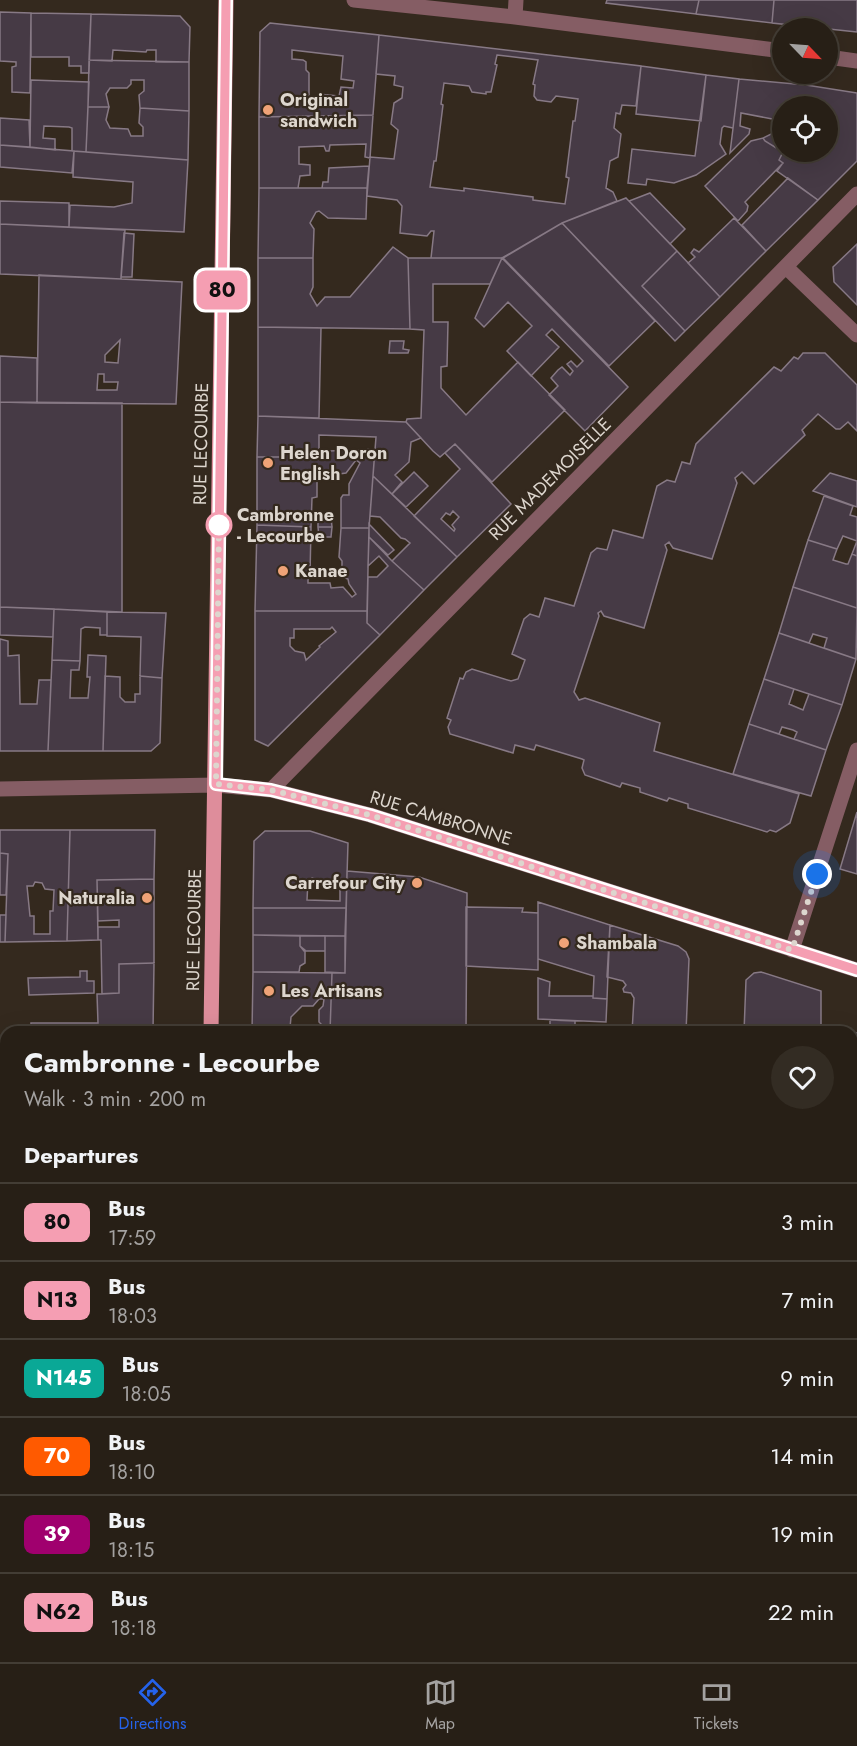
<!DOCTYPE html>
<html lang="en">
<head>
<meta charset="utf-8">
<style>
	body { margin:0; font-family:Jost,sans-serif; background:#332c23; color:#f1f3f6; height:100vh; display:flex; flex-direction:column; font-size:22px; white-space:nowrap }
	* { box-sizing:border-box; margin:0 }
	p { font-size:20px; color:#a4a2a1 }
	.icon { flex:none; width:33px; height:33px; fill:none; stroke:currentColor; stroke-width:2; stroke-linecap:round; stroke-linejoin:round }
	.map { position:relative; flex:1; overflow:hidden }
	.drawer { position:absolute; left:0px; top:1026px; width:858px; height:636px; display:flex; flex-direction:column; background:#271f16; border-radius:18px 18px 0 0; box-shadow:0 6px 24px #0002,0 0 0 2px #433d35 }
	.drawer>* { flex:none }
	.badge { padding:0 12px; border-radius:9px; font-size:21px; line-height:39px }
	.needle { width:39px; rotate:115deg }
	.fabs { position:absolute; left:772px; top:18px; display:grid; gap:12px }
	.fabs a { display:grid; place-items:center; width:66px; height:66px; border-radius:50%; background:#271f16; box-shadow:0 6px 24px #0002,0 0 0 2px #433d35; font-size:30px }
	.you { position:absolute; width:30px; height:30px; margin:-15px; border:4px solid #fff; border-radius:50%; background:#1a73e8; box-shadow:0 0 0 9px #1a73e833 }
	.map>.badge { position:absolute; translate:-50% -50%; box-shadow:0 0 0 3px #fff }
	h2 { padding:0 24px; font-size:22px; line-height:54px }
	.round { display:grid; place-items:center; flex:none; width:63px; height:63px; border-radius:32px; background:#332c23 }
	.head { display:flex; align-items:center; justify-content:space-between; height:102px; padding:0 24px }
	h1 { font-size:28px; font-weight:700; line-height:45px }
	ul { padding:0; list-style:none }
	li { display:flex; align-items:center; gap:18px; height:78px; padding:0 24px; border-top:2px solid #433d35 }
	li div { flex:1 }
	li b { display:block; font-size:22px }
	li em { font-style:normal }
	li .badge { min-width:66px; font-weight:700; text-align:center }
	.dock { display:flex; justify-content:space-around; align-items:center; height:84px; border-top:2px solid #433d35; background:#271f16; font-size:16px; color:#a4a2a1 }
	.dock a { display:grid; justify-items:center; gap:3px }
	.dock .on { color:#2563eb }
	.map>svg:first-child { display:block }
	.green { fill:#234934 }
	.building { fill:#463a45; stroke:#877985; stroke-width:1.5; fill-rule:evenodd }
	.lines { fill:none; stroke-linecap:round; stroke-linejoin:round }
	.minor { stroke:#855d64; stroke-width:15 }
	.major { stroke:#de8d9b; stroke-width:15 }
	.line-casing { stroke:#fff; stroke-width:14 }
	.line { stroke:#f59eb2; stroke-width:9 }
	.walk { stroke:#ddd6ce; stroke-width:6; stroke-dasharray:0 10.8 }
	.poi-dot { fill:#efa377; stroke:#34291e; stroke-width:2 }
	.stop-dot { fill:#fff; stroke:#f59eb2; stroke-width:3 }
	.labels { text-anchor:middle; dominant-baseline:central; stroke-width:4.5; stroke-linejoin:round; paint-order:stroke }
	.poi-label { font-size:18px; font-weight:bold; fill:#ddd6ce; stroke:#34291e; text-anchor:start }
	.street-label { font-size:18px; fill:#ddd6ce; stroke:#34291e }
	.stop-label { font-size:18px; font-weight:bold; fill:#ddd6ce; stroke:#34291e; text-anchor:start }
</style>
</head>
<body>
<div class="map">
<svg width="857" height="1662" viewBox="0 0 857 1662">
	<rect width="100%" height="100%" fill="#34291e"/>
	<path class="green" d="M 6,1100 L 6,1142 L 0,1141 L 0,1101 Z
		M 0,1173 L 6,1173 L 6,1284 L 0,1284 Z"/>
	<path class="building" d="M 607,0 L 699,0 L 696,14 L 606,3 Z
		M 699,0 L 774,0 L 772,23 L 696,14 Z
		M 774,0 L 857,0 L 857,32 L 772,23 Z
		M 0,12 L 31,13 L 30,93 L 12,92 L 12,67 L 16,66 L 16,62 L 0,61 Z
		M 31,13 L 91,14 L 89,73 L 81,73 L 81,66 L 69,66 L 69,57 L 31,57 Z
		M 91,14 L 180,16 L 190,27 L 189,62 L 156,62 L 156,50 L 147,50 L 146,52 L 113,50 L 112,61 L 89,60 Z
		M 270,23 L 379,35 L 373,115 L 259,117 L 260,32 ZM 292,50 L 343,56 L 341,79 L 354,81 L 353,88 L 341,87 L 339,96 L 318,94 L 316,104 L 309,105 L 309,73 L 306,70 L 306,62 L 303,60 L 292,59 Z
		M 379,35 L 641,66 L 636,106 L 622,105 L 620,114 L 616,113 L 614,128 L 621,134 L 618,157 L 610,161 L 606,188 L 613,192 L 617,201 L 562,223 L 502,258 L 431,258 L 434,231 L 431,231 L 427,236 L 400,233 L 402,206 L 397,200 L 367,196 L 370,157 L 394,159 L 398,130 L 391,124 L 394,103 L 402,98 L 403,87 L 394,85 L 395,76 L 376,74 ZM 497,55 L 538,60 L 533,84 L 535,85 L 534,96 L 537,100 L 551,102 L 556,96 L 578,99 L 575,121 L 573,121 L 566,177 L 569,178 L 565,204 L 533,200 L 533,197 L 464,188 L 464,191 L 430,187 L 434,161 L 436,161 L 443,105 L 441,104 L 444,83 L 469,86 L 472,92 L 486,94 L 486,92 L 491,92 L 497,65 L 495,64 Z
		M 89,60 L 189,62 L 189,111 L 140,108 L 139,95 L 144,91 L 144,80 L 131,80 L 131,84 L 127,88 L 110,88 L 106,94 L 109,107 L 88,107 Z
		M 641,66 L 706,75 L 701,121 L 636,114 Z
		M 706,75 L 739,79 L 733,128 L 724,126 L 722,128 L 720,144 L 726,154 L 696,175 L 674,183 L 647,179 L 646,185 L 628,183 L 632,149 L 695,156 Z
		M 739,79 L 806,85 L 857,93 L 857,161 L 818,200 L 777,171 L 783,163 L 779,160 L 783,152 L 765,141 L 763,138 L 781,129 L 783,130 L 783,152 L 828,152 L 828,139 L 831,130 L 828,130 L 828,106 L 783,106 L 783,121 L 741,113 L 740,126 L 750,129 L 749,134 L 730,153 Z
		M 31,80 L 89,82 L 86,152 L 72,151 L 72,128 L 69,127 L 44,126 L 43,138 L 55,139 L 55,150 L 30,147 Z
		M 88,107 L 109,107 L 106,120 L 110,128 L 128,129 L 131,136 L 143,136 L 143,127 L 139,123 L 140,108 L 189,111 L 188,160 L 86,152 Z
		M 373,115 L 370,158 L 365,157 L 366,144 L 330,145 L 329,151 L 326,151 L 324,146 L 299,147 L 299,164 L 310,165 L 310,175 L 300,176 L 298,188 L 259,188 L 259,117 Z
		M 0,118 L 29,120 L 30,147 L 0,145 Z
		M 763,138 L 765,141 L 783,152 L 779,160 L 783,163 L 745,202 L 748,206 L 747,211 L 738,221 L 705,186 L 751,141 Z
		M 0,145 L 74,151 L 72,173 L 0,167 Z
		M 74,151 L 188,160 L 184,232 L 69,227 L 70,205 L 114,207 L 132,203 L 133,182 L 73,177 Z
		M 369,166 L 367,188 L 322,188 L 323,182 L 328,182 L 329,168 Z
		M 788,178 L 818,200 L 766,251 L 742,225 Z
		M 259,188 L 367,188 L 366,219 L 328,218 L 319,211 L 316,212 L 310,223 L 314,229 L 313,258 L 258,258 Z
		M 650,193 L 685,229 L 670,244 L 629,201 Z
		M 626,198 L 677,251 L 642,286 L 685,331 L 675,341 L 562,223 Z
		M 0,201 L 69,203 L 69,227 L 0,224 Z
		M 734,218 L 766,251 L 720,297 L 688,263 L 695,257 L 691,253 L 694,249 L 699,252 Z
		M 562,223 L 655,321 L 609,366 L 503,258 Z
		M 0,224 L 125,230 L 121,279 L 0,274 Z
		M 124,233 L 134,234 L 132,277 L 121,277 Z
		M 857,244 L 857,305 L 834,282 L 833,267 Z
		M 393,247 L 408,258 L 410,329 L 258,327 L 258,258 L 313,258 L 313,287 L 310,294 L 317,306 L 325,297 L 350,297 Z
		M 677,251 L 720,297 L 685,331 L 642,286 Z
		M 408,258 L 502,258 L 490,284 L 433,284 L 433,322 L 448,322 L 447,366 L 441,367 L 441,388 L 466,415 L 518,362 L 565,410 L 492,482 L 455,444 L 440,457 L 433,451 L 406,422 L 407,419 L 421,418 L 424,330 L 410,329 Z
		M 502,258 L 628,387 L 585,431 L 549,395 L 558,386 L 551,378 L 558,370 L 562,367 L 570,375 L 573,371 L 567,364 L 571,361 L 577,367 L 583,361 L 552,329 L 546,335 L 559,347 L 531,376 L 507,351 L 532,326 L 508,302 L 484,327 L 475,318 Z
		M 39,275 L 182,282 L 176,404 L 37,403 ZM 120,340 L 118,363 L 105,362 L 105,355 ZM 98,374 L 104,374 L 104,382 L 118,382 L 117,390 L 97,390 Z
		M 258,327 L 321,328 L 319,418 L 258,416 Z
		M 390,341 L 404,341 L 403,349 L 409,350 L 408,353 L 389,353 Z
		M 803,353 L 825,353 L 857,385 L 857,431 L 848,422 L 840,429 L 836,429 L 818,414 L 802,430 L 805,435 L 754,484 L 742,472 L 735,478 L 737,483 L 712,559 L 673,548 L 669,542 L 665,545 L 667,550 L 644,628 L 604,616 L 601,611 L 598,613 L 599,616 L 574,692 L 579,700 L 585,698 L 660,723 L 654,751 L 799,794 L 790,823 L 776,832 L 770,830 L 767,832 L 688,808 L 688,804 L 669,798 L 667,801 L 640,792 L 640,788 L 622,783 L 620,787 L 585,775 L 582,768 L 584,760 L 582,759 L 536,745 L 534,750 L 515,745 L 513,753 L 450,734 L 448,727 L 451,720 L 447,718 L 460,678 L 463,679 L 466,672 L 472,669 L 511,681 L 518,679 L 525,660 L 512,654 L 524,619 L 530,614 L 539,617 L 545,598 L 574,606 L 591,553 L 597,548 L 607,550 L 613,530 L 643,538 L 657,486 L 667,480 L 675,482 L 682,462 L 690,464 L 696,444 L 774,367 L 781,371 L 794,357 L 798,359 Z
		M 0,356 L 37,358 L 37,403 L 0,402 Z
		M 0,402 L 122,403 L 122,612 L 0,607 Z
		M 258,416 L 406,422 L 421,438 L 411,442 L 409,462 L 395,475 L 402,482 L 392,494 L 373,476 L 376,437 L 319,435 L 319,451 L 283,453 L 281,457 L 257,457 Z
		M 455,444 L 511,504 L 457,557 L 414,516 L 460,469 L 445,453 ZM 453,511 L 459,517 L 452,525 L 455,529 L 454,531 L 441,519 L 446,513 L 450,515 Z
		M 375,449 L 369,528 L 341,528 L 341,498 L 343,495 L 349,495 L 349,484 L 360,463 L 356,460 L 346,473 L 339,474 L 338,480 L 324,480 L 321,475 L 317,475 L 317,497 L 312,498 L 311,527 L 257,525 L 257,457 L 281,457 L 283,453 Z
		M 414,472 L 428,486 L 406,507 L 392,494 Z
		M 830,473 L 857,481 L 857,507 L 813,491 Z
		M 373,476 L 457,557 L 424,590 L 392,561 L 410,543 L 405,539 L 401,538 L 380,517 L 370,516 Z
		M 824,496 L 853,506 L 850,515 L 857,517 L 857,556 L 852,554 L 857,541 L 843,536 L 837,549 L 808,540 Z
		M 320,516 L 331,517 L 332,527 L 318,527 L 318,520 Z
		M 369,524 L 394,550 L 388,555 L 369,537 Z
		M 257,525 L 311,527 L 310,575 L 308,575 L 308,583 L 330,583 L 331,588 L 343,587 L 352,597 L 356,594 L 349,584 L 348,579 L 342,577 L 342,561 L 339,557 L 341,528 L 369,528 L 367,611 L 255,611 Z
		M 318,527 L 332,527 L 331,537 L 319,537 Z
		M 369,537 L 392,561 L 424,590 L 380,635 L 367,623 L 368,577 L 377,577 L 388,566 L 379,556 L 368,566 Z
		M 808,540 L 837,549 L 833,560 L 846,564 L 848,564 L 852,554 L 857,556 L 857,608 L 793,587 Z
		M 793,587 L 857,608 L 856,659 L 824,648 L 827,638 L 813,634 L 809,643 L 779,633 Z
		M 0,607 L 54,609 L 53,637 L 0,635 Z
		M 54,609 L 107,612 L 107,635 L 100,635 L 100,628 L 85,627 L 81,629 L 80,661 L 52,660 Z
		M 255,611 L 367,611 L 367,623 L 380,635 L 268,746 L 255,740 ZM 332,627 L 336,632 L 319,646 L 320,647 L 306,660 L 304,653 L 295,651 L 290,646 L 290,638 L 294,638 L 294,629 L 330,629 Z
		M 107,612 L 166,613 L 162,678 L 140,676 L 141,637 L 107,636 Z
		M 779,633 L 856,659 L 842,705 L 764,679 Z
		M 0,639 L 8,641 L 8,656 L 19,655 L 20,704 L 37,704 L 39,680 L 51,680 L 48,751 L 0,751 Z
		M 88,655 L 106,656 L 103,751 L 48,751 L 52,660 L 80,661 L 79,670 L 71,670 L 70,698 L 88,698 L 90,677 L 87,677 Z
		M 105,676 L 120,677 L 120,697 L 125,702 L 135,702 L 135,694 L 140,694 L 140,676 L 162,678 L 160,743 L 151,751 L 103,751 Z
		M 764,679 L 794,689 L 789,704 L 803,710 L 809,694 L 842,705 L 826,750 L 794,739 L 797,732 L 793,730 L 782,727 L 779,734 L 749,724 Z
		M 749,724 L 826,750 L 811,796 L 733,774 Z
		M 857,812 L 857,874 L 840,869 Z
		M 0,830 L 70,830 L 67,941 L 5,942 L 8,854 L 0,853 ZM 35,882 L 42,883 L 45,889 L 54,890 L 53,911 L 50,911 L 50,934 L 34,934 L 34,916 L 30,916 L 27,886 L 33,886 Z
		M 70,830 L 155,830 L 154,879 L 97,880 L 98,940 L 67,941 Z
		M 265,831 L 310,831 L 348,843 L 346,908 L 253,908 L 254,841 ZM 312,878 L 340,887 L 340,901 L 307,900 L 308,881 Z
		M 0,853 L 8,854 L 6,895 L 0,895 Z
		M 347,871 L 419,877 L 467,893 L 466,1032 L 330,1032 L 332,973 L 345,973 Z
		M 154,879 L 154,963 L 119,964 L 119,993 L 102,994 L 101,940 L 98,940 L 98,927 L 119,927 L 119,920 L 98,921 L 97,880 Z
		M 538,902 L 610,925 L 607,999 L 593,998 L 594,976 L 538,959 Z
		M 466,907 L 523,908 L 522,912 L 538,913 L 538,970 L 466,966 Z
		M 253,908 L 346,908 L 345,936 L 253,935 Z
		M 0,915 L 6,915 L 5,942 L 0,942 Z
		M 610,925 L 678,946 L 686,952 L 689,959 L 686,1032 L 632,1032 L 634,998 L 631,993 L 624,992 L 623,989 L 626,985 L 623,981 L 607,977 Z
		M 253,935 L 300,936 L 300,946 L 305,950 L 305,963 L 300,966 L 299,972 L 253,972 Z
		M 300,936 L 325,936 L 325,951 L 304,951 L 300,946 Z
		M 325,936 L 345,936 L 345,973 L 325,972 Z
		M 154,963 L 153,1032 L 31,1032 L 31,1023 L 98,1023 L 97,994 L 119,993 L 119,964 Z
		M 80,971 L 87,971 L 87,981 L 94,981 L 94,993 L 29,995 L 28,978 L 80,977 Z
		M 253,972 L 332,973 L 330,1032 L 252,1032 ZM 319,999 L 324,999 L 323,1006 L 319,1010 L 319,1022 L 323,1026 L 323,1030 L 290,1028 L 291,1017 L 302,1006 L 313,1006 Z
		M 761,972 L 821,991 L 821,1032 L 744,1032 L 746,980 L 754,973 Z
		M 538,978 L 550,982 L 549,996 L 593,996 L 593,998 L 607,999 L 606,1022 L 538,1019 Z
		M 550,1020 L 575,1021 L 575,1032 L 550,1032 Z
		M 852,1033 L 857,1033 L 857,1095 L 852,1095 Z
		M 0,1048 L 6,1048 L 6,1098 L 0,1097 Z
		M 0,1144 L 6,1144 L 6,1166 L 0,1166 Z
		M 0,1285 L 6,1286 L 6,1314 L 0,1314 Z
		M 0,1314 L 6,1314 L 6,1338 L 0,1325 Z
		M 4,1383 L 6,1383 L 6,1402 L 0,1401 L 0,1386 Z
		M 2,1401 L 6,1402 L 6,1418 L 0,1418 Z
		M 852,1438 L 857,1438 L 857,1513 L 852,1513 Z
		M 0,1472 L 6,1472 L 6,1520 L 0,1519 Z
		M 0,1519 L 6,1520 L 6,1589 L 0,1588 Z
		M 852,1571 L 857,1571 L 857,1641 L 852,1641 Z
		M 0,1625 L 4,1625 L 3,1662 L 0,1662 Z
		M 852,1641 L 857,1641 L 857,1662 L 465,1662 L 465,1659 L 511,1656 L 852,1656 Z
		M 24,1656 L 83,1656 L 83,1662 L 24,1662 Z
		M 106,1656 L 146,1656 L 146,1662 L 106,1662 Z
		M 247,1656 L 306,1656 L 309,1658 L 308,1662 L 247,1662 Z
		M 351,1656 L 385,1656 L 385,1661 L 351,1661 Z
		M 402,1656 L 494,1656 L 465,1659 L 402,1660 Z
		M 459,1659 L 459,1662 L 351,1662 L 351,1661 Z"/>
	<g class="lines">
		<path class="minor" d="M 354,0 L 515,17 L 783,51
			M 515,17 L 516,0
			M 828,57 L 857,61
			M 786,267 L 857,335
			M 0,789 L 216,785 L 271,790 L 370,815 L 857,970
			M 271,790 L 857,194
			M 792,950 L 857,750
			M 852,1539 L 857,1539"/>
		<path class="major" d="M 211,1032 L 226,0
			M 201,1656 L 202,1662"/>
	</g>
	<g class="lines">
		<defs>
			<path id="line" d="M 226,0 L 216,784 L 271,790 L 370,815 L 857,970"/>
		</defs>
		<use href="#line" class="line-casing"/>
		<use href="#line" class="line"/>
		<path class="walk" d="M 219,525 L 219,521 L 216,784 L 271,790 L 370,815 L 792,950 L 817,874"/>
	</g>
	<g class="poi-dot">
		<circle cx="268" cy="110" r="6"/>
		<circle cx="268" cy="463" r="6"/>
		<circle cx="283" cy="571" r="6"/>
		<circle cx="417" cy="883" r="6"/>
		<circle cx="147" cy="898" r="6"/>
		<circle cx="564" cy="943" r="6"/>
		<circle cx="269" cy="991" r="6"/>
	</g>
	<circle class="stop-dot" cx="219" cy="525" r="12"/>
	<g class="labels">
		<g class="poi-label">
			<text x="280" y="100">Original<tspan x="280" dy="21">sandwich</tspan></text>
			<text x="280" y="453">Helen Doron<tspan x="280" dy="21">English</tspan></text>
			<text x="295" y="571">Kanae</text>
			<text x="405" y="883" text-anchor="end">Carrefour City</text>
			<text x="135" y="898" text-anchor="end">Naturalia</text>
			<text x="576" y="943">Shambala</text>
			<text x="281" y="991">Les Artisans</text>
		</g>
		<g class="street-label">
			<text transform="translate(201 444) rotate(-89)">RUE LECOURBE</text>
			<text transform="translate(550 479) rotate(-45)">RUE MADEMOISELLE</text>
			<text transform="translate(441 818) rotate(17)">RUE CAMBRONNE</text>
			<text transform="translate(194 930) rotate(-89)">RUE LECOURBE</text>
		</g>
		<g class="stop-label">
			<text x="237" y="515">Cambronne<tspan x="237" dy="21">- Lecourbe</tspan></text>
		</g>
	</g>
</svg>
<div class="fabs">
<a><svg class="needle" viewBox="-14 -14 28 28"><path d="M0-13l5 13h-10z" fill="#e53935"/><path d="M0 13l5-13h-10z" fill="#a4a2a1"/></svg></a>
<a><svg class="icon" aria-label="locate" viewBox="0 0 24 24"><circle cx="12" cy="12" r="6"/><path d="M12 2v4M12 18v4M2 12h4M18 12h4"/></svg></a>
</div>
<div class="you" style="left:817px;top:874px"></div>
<b class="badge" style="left:222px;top:290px;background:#f59eb2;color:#111">80</b>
<section class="drawer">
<div class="head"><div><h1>Cambronne - Lecourbe</h1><p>Walk · 3 min · 200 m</p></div><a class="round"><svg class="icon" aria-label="heart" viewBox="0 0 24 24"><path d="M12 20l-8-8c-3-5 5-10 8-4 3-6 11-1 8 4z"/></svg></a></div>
<h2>Departures</h2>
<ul>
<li><span class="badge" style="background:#f59eb2;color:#111">80</span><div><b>Bus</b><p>17:59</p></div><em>3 min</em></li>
<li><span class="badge" style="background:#f59eb3;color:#111">N13</span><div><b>Bus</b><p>18:03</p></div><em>7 min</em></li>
<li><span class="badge" style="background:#0aa896;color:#fff">N145</span><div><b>Bus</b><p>18:05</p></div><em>9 min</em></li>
<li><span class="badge" style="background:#ff5a00;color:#fff">70</span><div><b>Bus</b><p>18:10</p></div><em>14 min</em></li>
<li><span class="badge" style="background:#a0006e;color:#fff">39</span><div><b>Bus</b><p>18:15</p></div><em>19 min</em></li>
<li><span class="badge" style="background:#f59eb3;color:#111">N62</span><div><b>Bus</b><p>18:18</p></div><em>22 min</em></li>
</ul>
</section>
</div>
<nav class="dock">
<a class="on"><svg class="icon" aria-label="directions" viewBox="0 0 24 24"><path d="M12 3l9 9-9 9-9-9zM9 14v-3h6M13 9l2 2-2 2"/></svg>Directions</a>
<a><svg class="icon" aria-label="map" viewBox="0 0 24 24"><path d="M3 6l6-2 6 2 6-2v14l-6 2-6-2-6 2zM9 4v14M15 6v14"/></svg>Map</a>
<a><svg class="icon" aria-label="tickets" viewBox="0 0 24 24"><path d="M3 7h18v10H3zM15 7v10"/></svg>Tickets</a>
</nav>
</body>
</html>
